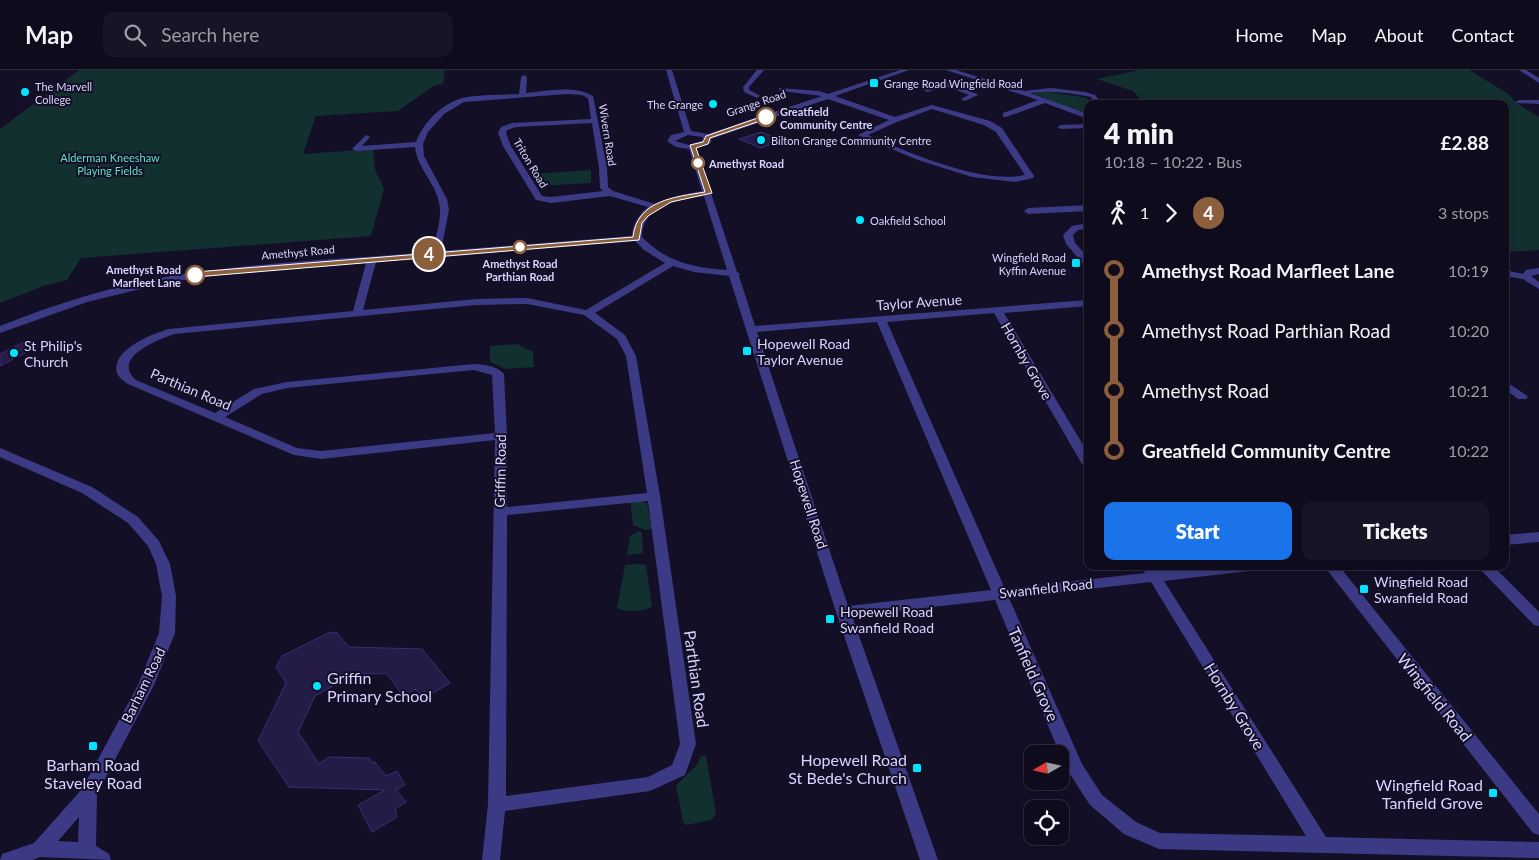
<!DOCTYPE html>
<html lang="en">
<head>
<meta charset="utf-8">
<style>
	body { margin:0; font-family:Lato,sans-serif; background:#171425; color:#f1f3f6; height:100vh; display:flex; flex-direction:column; font-size:19px; white-space:nowrap }
	* { box-sizing:border-box; margin:0 }
	p { font-size:16px; color:#9b9ba3 }
	.icon { flex:none; width:28px; height:28px; fill:none; stroke:currentColor; stroke-width:2; stroke-linecap:round; stroke-linejoin:round }
	.map { position:relative; flex:1; overflow:hidden }
	.sheet { position:absolute; left:1084px; top:30px; width:425px; height:470px; display:flex; flex-direction:column; background:#0e0b1c; border-radius:10px; box-shadow:0 2px 12px #0003,0 0 0 1px #2e2b3b }
	.sheet>* { flex:none }
	.badge { padding:0 10px; border-radius:16px; font-size:18px; line-height:32px }
	.needle { width:32px; rotate:261deg }
	.fabs { position:absolute; left:1024px; top:675px; display:grid; gap:10px }
	.fabs a { display:grid; place-items:center; width:45px; height:45px; border-radius:10px; background:#0e0b1c; box-shadow:0 2px 12px #0003,0 0 0 1px #2e2b3b; font-size:25px }
	.map>.badge { position:absolute; translate:-50% -50%; box-shadow:0 0 0 2px #fff }
	.legs { display:flex; align-items:center; gap:8px; height:55px; padding:0 20px; font-size:16px }
	.legs p { margin-inline-start:auto }
	.headline { display:flex; align-items:center; justify-content:space-between; height:85px; padding:0 20px }
	h1 { font-size:28px; font-weight:800; line-height:38px }
	.button { display:flex; gap:10px; margin-top:auto; padding:10px 20px }
	.button a { flex:1; height:58px; border-radius:10px; background:#1a73e8; color:#fff; font-size:20px; font-weight:800; line-height:58px; text-align:center }
	.button a+a { background:#171425; color:#f1f3f6 }
	ul { padding:0 20px; list-style:none }
	li { display:flex; align-items:center; gap:18px; height:60px; font-size:19px }
	li i { display:grid; place-items:center; width:8px; height:100%; margin:0 6px; background:currentColor }
	li i::after { content:''; width:12px; height:12px; margin:-6px; border:4px solid; border-radius:50%; background:#0e0b1c }
	li p { margin-inline-start:auto }
	li:first-child i { background:linear-gradient(#0000 50%,currentColor 0) }
	li:last-child i { background:linear-gradient(currentColor 50%,#0000 0) }
	header { display:flex; align-items:center; gap:30px; box-sizing:border-box; height:70px; padding:0 25px; background:#0e0b1c; border-bottom:1px solid #2e2b3b }
	header strong { font-size:24px }
	nav { display:flex; gap:28px; margin-inline-start:auto; font-size:18px }
	.search { width:350px; height:45px; background:#171425; display:flex; align-items:center; gap:12px; box-sizing:border-box; padding:0 18px; border-radius:10px; color:#9b9ba3; font-size:19px }
	.map>svg:first-child { display:block }
	.green { fill:#12302f }
	.building { fill:#241b47; stroke:#3b2d73 }
	.lines { fill:none; stroke-linecap:round; stroke-linejoin:round }
	.minor { fill:#3d3a85; fill-rule:evenodd }
	.line-1 { fill:#8b5e3c; stroke:#fff }
	.poi-dot { fill:#00e5ff; stroke:#130f26; stroke-width:2 }
	.stop-1-dot { fill:#fff; stroke:#8b5e3c; stroke-width:2.5 }
	.labels { text-anchor:middle; dominant-baseline:central; stroke-width:4; stroke-linejoin:round; paint-order:stroke }
	.far-poi-label { font-size:11px; fill:#d9d4ff; stroke:#130f26; text-anchor:start }
	.far-street-label { font-size:11px; fill:#d9d4ff; stroke:#130f26 }
	.far-stop-label { font-size:11px; font-weight:bold; fill:#d9d4ff; stroke:#130f26; text-anchor:start }
	.far-park-label { font-size:11px; fill:#5fe0c0; stroke:#130f26 }
	.street-label { font-size:14px; fill:#d9d4ff; stroke:#130f26 }
	.poi-label { font-size:14px; fill:#d9d4ff; stroke:#130f26; text-anchor:start }
	.near-street-label { font-size:16px; fill:#d9d4ff; stroke:#130f26 }
	.near-poi-label { font-size:16px; fill:#d9d4ff; stroke:#130f26; text-anchor:end }
</style>
</head>
<body>
<header>
<strong>Map</strong>
<div class="search"><svg class="icon" aria-label="search" viewBox="0 0 24 24"><circle cx="10" cy="10" r="6"/><path d="M15 15l6 6"/></svg>Search here</div>
<nav><a>Home</a><a>Map</a><a>About</a><a>Contact</a></nav>
</header>
<div class="map">
<svg width="1539" height="790" viewBox="0 0 1539 790">
	<rect width="100%" height="100%" fill="#130f26"/>
	<path class="green" d="M 79,0 L 445,0 L 443,14 L 435,15 L 398,41 L 316,46 L 303,84 L 373,79 L 375,99 L 384,119 L 371,166 L 81,188 L 67,210 L 43,216 L 0,233 L 0,59 Z
		M 1140,0 L 1469,0 L 1510,25 L 1515,32 L 1539,47 L 1539,180 L 1505,182 L 1505,34 L 1136,34 L 1140,29 L 1133,21 L 1097,9 Z
		M 1044,21 L 1087,28 L 1090,34 L 1088,34 L 1087,45 L 1032,23 Z
		M 591,100 L 591,113 L 539,116 L 532,104 Z
		M 517,274 L 533,282 L 534,297 L 506,299 L 490,292 L 490,276 Z
		M 630,429 L 647,433 L 652,459 L 645,460 L 633,455 Z
		M 639,461 L 642,462 L 643,483 L 627,485 L 630,466 Z
		M 638,494 L 646,495 L 652,536 C 644,542 626,543 617,538 L 625,495 Z
		M 701,686 L 706,686 L 716,743 L 712,750 L 686,755 L 683,752 L 676,715 L 696,696 Z"/>
	<path class="building" d="M 761,62 L 782,70 L 761,78 L 739,69 Z
		M 24,272 L 38,276 L 0,296 L 0,284 Z
		M 336,562 L 349,577 L 422,579 L 450,613 L 425,628 L 415,619 L 403,626 L 387,604 L 356,603 L 315,626 L 298,662 L 319,694 L 328,687 L 369,688 L 372,693 L 375,692 L 386,706 L 397,701 L 405,715 L 396,720 L 406,732 L 395,739 L 397,747 L 372,762 L 358,735 L 385,720 L 289,717 L 258,671 L 286,613 L 276,597 L 282,586 L 328,563 Z"/>
	<g class="lines">
		<path class="minor" d="M 666,0 L 672,0 L 691,61 L 708,64 L 822,26 L 781,21 L 779,20 L 779,18 L 819,21 L 828,24 L 900,0 L 909,0 L 835,26 L 895,47 L 932,35 L 990,51 L 1002,58 L 1034,106 L 1033,108 L 1015,112 L 972,107 L 918,90 L 858,65 L 889,50 L 828,29 L 711,69 L 711,73 L 696,78 L 737,202 L 740,204 L 739,206 L 755,256 L 1088,230 L 1088,236 L 1004,243 L 1088,383 L 1088,398 L 1082,394 L 994,243 L 887,252 L 1005,519 L 1145,503 L 1141,496 L 1155,496 L 1158,501 L 1204,496 L 1256,496 L 1254,499 L 1249,501 L 1164,511 L 1326,767 L 1539,772 L 1539,788 L 1159,779 L 1124,764 L 1090,735 L 1066,698 L 995,530 L 852,546 L 938,790 L 920,790 L 836,542 L 729,206 L 694,202 L 673,196 L 595,243 L 625,265 L 636,286 L 660,426 L 696,674 L 685,705 L 650,721 L 505,741 L 500,790 L 482,790 L 488,735 L 495,370 L 321,389 L 294,385 L 128,314 C 124,311 119,308 117,303 C 110,280 154,263 169,259 L 353,241 L 366,193 L 228,204 L 169,212 L 87,232 L 0,263 L 0,256 C 55,234 112,216 171,206 C 257,192 345,189 432,182 C 435,169 441,152 440,139 C 439,116 417,99 415,77 L 356,81 L 352,79 L 366,65 L 370,67 L 362,76 L 416,72 C 423,53 440,36 459,29 C 472,24 504,25 519,24 L 521,7 L 524,5 L 527,7 L 526,23 C 547,21 573,15 593,26 L 607,98 L 608,117 L 613,121 L 655,134 L 677,126 L 702,121 L 689,79 L 676,77 L 667,71 L 671,65 L 684,62 ZM 567,24 L 582,25 L 588,28 L 591,49 L 512,53 L 501,57 L 498,63 L 503,76 L 536,130 L 551,133 L 610,126 L 648,137 C 639,145 633,153 632,166 L 441,181 L 449,140 L 447,129 L 424,86 L 423,74 L 428,62 L 444,44 L 464,32 ZM 932,39 L 984,55 L 996,62 L 1025,105 C 983,115 907,82 868,65 L 897,52 ZM 592,53 L 599,98 L 600,118 L 603,121 L 551,127 L 542,126 L 511,76 L 506,63 L 507,60 L 516,57 ZM 688,65 L 702,67 L 704,70 L 689,75 L 675,71 ZM 704,126 L 727,200 C 694,198 666,192 642,167 C 642,135 678,130 704,126 ZM 635,171 L 644,180 L 665,193 L 586,240 L 527,228 L 476,229 L 363,240 L 376,192 ZM 527,234 L 584,245 L 617,269 L 626,286 L 647,423 L 507,437 L 507,366 L 504,304 C 496,295 485,295 474,294 L 287,312 L 254,319 L 215,343 L 136,310 C 111,288 157,270 174,264 L 476,235 ZM 877,252 L 991,520 L 848,536 L 757,262 ZM 474,300 L 492,305 L 495,363 L 321,381 L 297,378 L 225,347 L 262,324 L 287,318 ZM 648,431 L 680,674 L 672,695 L 648,707 L 506,726 L 507,445 ZM 1151,512 L 1306,766 L 1160,763 L 1136,752 L 1102,725 L 1082,694 L 1009,528 Z
			M 757,0 L 764,0 L 749,17 L 749,20 L 759,25 L 760,26 L 757,28 L 744,22 L 743,17 Z
			M 946,0 L 956,0 L 1024,21 L 1051,18 L 1085,22 L 1095,25 L 1102,34 L 1095,34 L 1091,27 C 1071,23 1050,20 1030,23 L 1088,44 L 1088,49 L 1045,33 L 1006,47 L 1003,47 L 1003,43 L 1038,30 Z
			M 1519,0 L 1526,0 L 1539,8 L 1539,13 Z
			M 946,12 L 977,24 L 978,25 L 965,31 L 961,29 L 969,25 L 946,16 L 927,22 L 924,20 Z
			M 1519,30 L 1539,30 L 1539,34 L 1517,33 L 1515,32 Z
			M 1088,54 L 1088,58 L 1061,59 L 1057,57 L 1061,55 Z
			M 1088,135 L 1088,141 L 1028,144 L 1024,141 L 1028,138 Z
			M 1088,153 L 1088,159 L 1078,160 L 1073,165 L 1075,173 L 1088,187 L 1088,197 L 1085,196 L 1066,174 L 1063,165 L 1072,156 Z
			M 1539,198 L 1539,204 L 1531,206 L 1539,212 L 1539,219 L 1523,209 L 1505,206 L 1505,200 L 1523,204 L 1526,200 Z
			M 1505,311 L 1526,325 L 1528,327 L 1526,329 L 1518,329 L 1505,319 Z
			M 0,378 L 92,417 L 138,447 L 159,471 L 170,494 L 176,526 L 175,563 L 154,615 L 97,724 L 96,776 L 109,784 L 111,790 L 40,787 L 32,790 L 0,790 L 2,784 L 34,773 L 82,719 L 138,615 L 159,563 L 162,526 L 156,494 L 148,476 L 128,453 L 82,423 L 0,387 ZM 79,747 L 78,772 L 58,771 Z
			M 1539,462 L 1539,472 L 1505,475 L 1505,465 Z
			M 1324,496 L 1339,496 L 1539,744 L 1539,765 L 1533,763 Z
			M 1477,496 L 1493,496 L 1539,542 L 1539,556 L 1534,555 Z"/>
	</g>
	<path class="line-1" d="M 766,45 L 769,48 L 710,68 L 708,74 L 696,78 L 712,123 L 671,132 L 648,146 L 642,153 L 639,170 L 195,207 L 191,205 L 195,202 L 633,167 C 637,130 675,127 705,122 L 690,75 L 703,72 L 706,66 Z"/>
	<g class="poi-dot">
		<rect x="869" y="8" width="10" height="10" rx="2.5"/>
		<circle cx="25" cy="22" r="5"/>
		<circle cx="713" cy="34" r="5"/>
		<circle cx="761" cy="70" r="5"/>
		<circle cx="860" cy="150" r="5"/>
		<rect x="1071" y="188" width="10" height="10" rx="2.5"/>
		<rect x="742" y="276" width="10" height="10" rx="2.5"/>
		<circle cx="14" cy="283" r="5"/>
		<rect x="1359" y="514" width="10" height="10" rx="2.5"/>
		<rect x="825" y="544" width="10" height="10" rx="2.5"/>
		<circle cx="317" cy="616" r="5"/>
		<rect x="88" y="671" width="10" height="10" rx="2.5"/>
		<rect x="912" y="693" width="10" height="10" rx="2.5"/>
		<rect x="1488" y="718" width="10" height="10" rx="2.5"/>
	</g>
	<g class="stop-1-dot">
		<circle cx="766" cy="47" r="9"/>
		<circle cx="698" cy="93" r="6"/>
		<circle cx="520" cy="177" r="6"/>
		<circle cx="195" cy="205" r="9"/>
	</g>
	<g class="labels">
		<g class="far-poi-label">
			<text x="884" y="13">Grange Road Wingfield Road</text>
			<text x="35" y="16">The Marvell<tspan x="35" dy="13">College</tspan></text>
			<text x="703" y="34" text-anchor="end">The Grange</text>
			<text x="771" y="70">Bilton Grange Community Centre</text>
			<text x="870" y="150">Oakfield School</text>
			<text x="1066" y="187" text-anchor="end">Wingfield Road<tspan x="1066" dy="13">Kyffin Avenue</tspan></text>
		</g>
		<g class="far-street-label">
			<text transform="translate(756 33) rotate(-19)">Grange Road</text>
			<text transform="translate(608 65) rotate(81)">Wivern Road</text>
			<text transform="translate(531 93) rotate(59)">Triton Road</text>
			<text transform="translate(298 182) rotate(-5)">Amethyst Road</text>
		</g>
		<g class="far-stop-label">
			<text x="780" y="41">Greatfield<tspan x="780" dy="13">Community Centre</tspan></text>
			<text x="709" y="93">Amethyst Road</text>
			<text x="520" y="193" text-anchor="middle">Amethyst Road<tspan x="520" dy="13">Parthian Road</tspan></text>
			<text x="181" y="199" text-anchor="end">Amethyst Road<tspan x="181" dy="13">Marfleet Lane</tspan></text>
		</g>
		<g class="far-park-label">
			<text x="110" y="87">Alderman Kneeshaw<tspan x="110" dy="13">Playing Fields</tspan></text>
		</g>
		<g class="street-label">
			<text transform="translate(919 232) rotate(-4)">Taylor Avenue</text>
			<text transform="translate(1027 291) rotate(60)">Hornby Grove</text>
			<text transform="translate(191 319) rotate(23)">Parthian Road</text>
			<text transform="translate(500 401) rotate(-89)">Griffin Road</text>
			<text transform="translate(809 434) rotate(72)">Hopewell Road</text>
			<text transform="translate(1046 518) rotate(-6)">Swanfield Road</text>
			<text transform="translate(143 615) rotate(-64)">Barham Road</text>
		</g>
		<g class="poi-label">
			<text x="757" y="273">Hopewell Road<tspan x="757" dy="16">Taylor Avenue</tspan></text>
			<text x="24" y="275">St Philip's<tspan x="24" dy="16">Church</tspan></text>
			<text x="1374" y="511">Wingfield Road<tspan x="1374" dy="16">Swanfield Road</tspan></text>
			<text x="840" y="541">Hopewell Road<tspan x="840" dy="16">Swanfield Road</tspan></text>
		</g>
		<g class="near-street-label">
			<text transform="translate(1034 604) rotate(66)">Tanfield Grove</text>
			<text transform="translate(697 609) rotate(82)">Parthian Road</text>
			<text transform="translate(1435 627) rotate(51)">Wingfield Road</text>
			<text transform="translate(1235 636) rotate(58)">Hornby Grove</text>
		</g>
		<g class="near-poi-label">
			<text x="327" y="607" text-anchor="start">Griffin<tspan x="327" dy="18">Primary School</tspan></text>
			<text x="907" y="689">Hopewell Road<tspan x="907" dy="18">St Bede's Church</tspan></text>
			<text x="93" y="694" text-anchor="middle">Barham Road<tspan x="93" dy="18">Staveley Road</tspan></text>
			<text x="1483" y="714">Wingfield Road<tspan x="1483" dy="18">Tanfield Grove</tspan></text>
		</g>
	</g>
</svg>
<div class="fabs">
<a><svg class="needle" viewBox="-14 -14 28 28"><path d="M0-13l5 13h-10z" fill="#e53935"/><path d="M0 13l5-13h-10z" fill="#9b9ba3"/></svg></a>
<a><svg class="icon" aria-label="locate" viewBox="0 0 24 24"><circle cx="12" cy="12" r="6"/><path d="M12 2v4M12 18v4M2 12h4M18 12h4"/></svg></a>
</div>
<b class="badge" style="left:429px;top:184px;background:#8b5e3c;color:#fff">4</b>
<section class="sheet">
<div class="headline"><div><h1>4 min</h1><p>10:18 – 10:22 · Bus</p></div><b>£2.88</b></div>
<div class="legs"><svg class="icon" aria-label="walk" viewBox="0 0 24 24"><circle cx="13" cy="4" r="2"/><path d="M13 8l-2 6 4 7M11 14l-3 7M7 12l3-4h3l4 4"/></svg>1<svg class="icon" aria-label="forward" viewBox="0 0 24 24"><path d="M9 5l7 7-7 7"/></svg><b class="badge" style="background:#8b5e3c;color:#fff">4</b><p>3 stops</p></div>
<ul>
<li><i style="color:#8b5e3c"></i><b>Amethyst Road Marfleet Lane</b><p>10:19</p></li>
<li><i style="color:#8b5e3c"></i><span>Amethyst Road Parthian Road</span><p>10:20</p></li>
<li><i style="color:#8b5e3c"></i><span>Amethyst Road</span><p>10:21</p></li>
<li><i style="color:#8b5e3c"></i><b>Greatfield Community Centre</b><p>10:22</p></li>
</ul>
<div class="button"><a>Start</a><a>Tickets</a></div>
</section>
</div>
</body>
</html>
